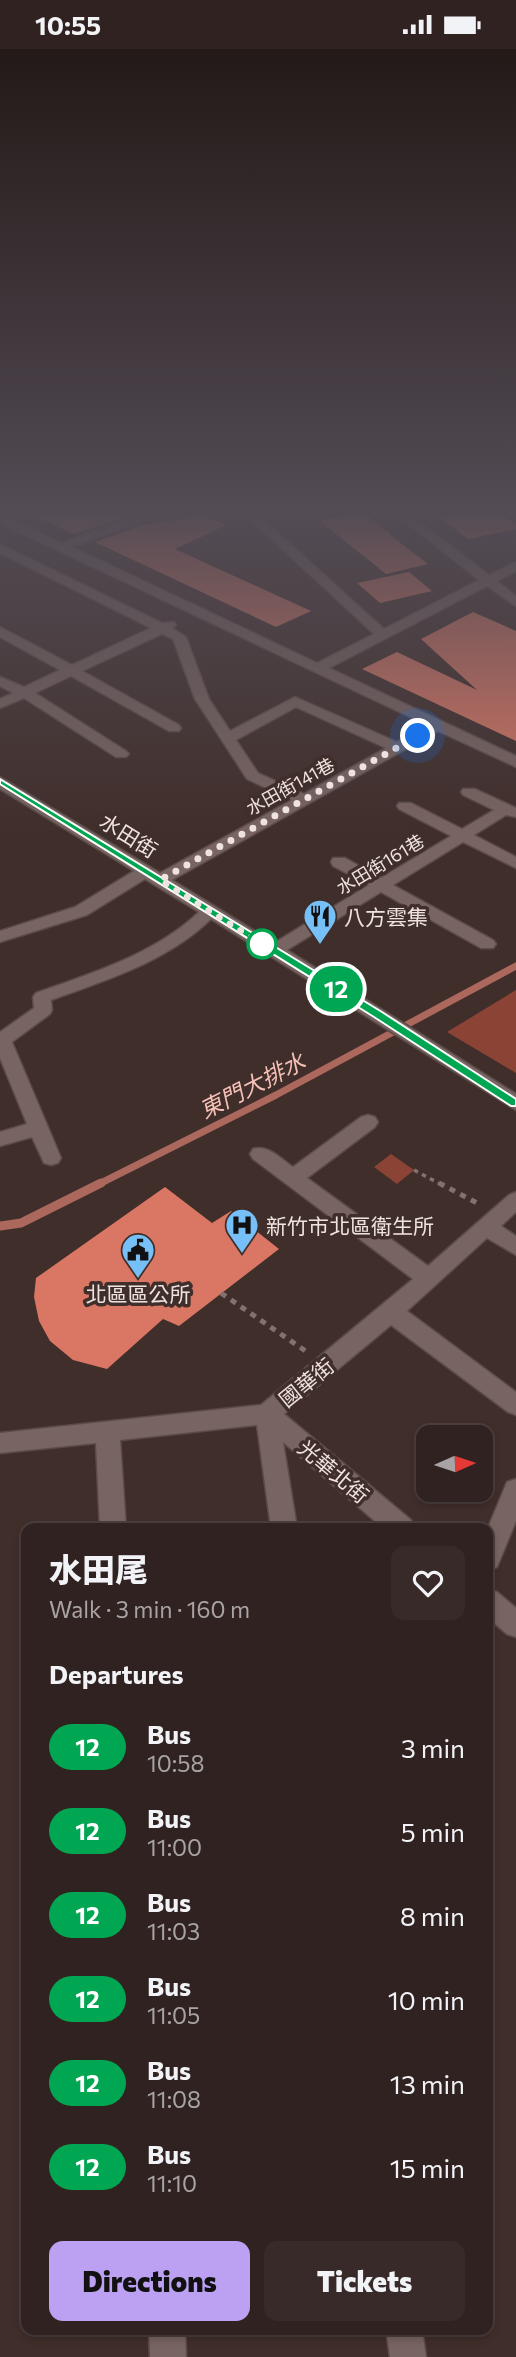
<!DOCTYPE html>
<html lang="en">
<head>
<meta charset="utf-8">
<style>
	body { margin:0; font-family:Commissioner,"Noto Sans TC",sans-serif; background:#382a29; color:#f1f3f6; height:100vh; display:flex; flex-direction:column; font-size:26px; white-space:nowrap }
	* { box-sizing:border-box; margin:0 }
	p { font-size:23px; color:#a8a4a5 }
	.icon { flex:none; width:38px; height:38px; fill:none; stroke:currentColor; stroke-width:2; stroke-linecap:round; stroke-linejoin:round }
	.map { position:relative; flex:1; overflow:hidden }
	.drawer { position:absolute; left:21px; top:1474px; width:472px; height:812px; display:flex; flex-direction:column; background:#302220; border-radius:14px; box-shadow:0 4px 10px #0003,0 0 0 2px #4b3f3e }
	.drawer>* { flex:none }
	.badge { padding:0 14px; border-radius:23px; font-size:24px; line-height:46px }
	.needle { width:46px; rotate:87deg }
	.fabs { position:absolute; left:416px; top:1376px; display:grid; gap:14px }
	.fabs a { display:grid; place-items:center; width:77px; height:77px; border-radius:14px; background:#302220; box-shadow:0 4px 10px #0003,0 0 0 2px #4b3f3e; font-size:35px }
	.you { position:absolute; width:35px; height:35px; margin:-18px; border:5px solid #fff; border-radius:50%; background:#1a73e8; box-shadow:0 0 0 10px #1a73e833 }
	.map>.badge { position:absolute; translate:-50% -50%; box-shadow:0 0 0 4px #fff }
	h2 { padding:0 28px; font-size:26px; line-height:63px }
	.round { display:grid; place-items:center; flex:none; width:74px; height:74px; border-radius:14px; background:#382a29 }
	.headline { display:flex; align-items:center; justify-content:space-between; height:119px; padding:0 28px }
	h1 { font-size:33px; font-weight:800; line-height:52px }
	.primary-button { display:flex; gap:14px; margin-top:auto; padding:14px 28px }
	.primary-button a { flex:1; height:80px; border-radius:14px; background:#bca0f2; color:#111; font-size:28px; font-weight:800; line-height:80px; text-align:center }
	.primary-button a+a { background:#382a29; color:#f1f3f6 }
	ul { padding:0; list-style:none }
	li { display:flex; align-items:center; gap:21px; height:84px; padding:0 28px }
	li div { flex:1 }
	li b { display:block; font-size:26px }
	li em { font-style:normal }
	li .badge { min-width:77px; font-weight:700; text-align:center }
	.status { display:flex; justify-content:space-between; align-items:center; height:49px; padding:0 35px; background:#302220; direction:ltr }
	.status svg { height:19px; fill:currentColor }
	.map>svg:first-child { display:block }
	.green { fill:#8b4335 }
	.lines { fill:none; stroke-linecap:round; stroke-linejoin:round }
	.stream-far1 { stroke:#ac685d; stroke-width:7 }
	.stream { stroke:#ac685d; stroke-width:9 }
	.building { fill:#da7764 }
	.minor-casing { stroke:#5a4b49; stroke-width:3 }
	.path-far1 { stroke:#82726f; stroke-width:3.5; stroke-dasharray:4.5 4.5; stroke-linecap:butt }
	.path { stroke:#82726f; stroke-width:5; stroke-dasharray:6 6; stroke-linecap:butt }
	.minor { fill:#786460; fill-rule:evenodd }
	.line { fill:#00a651; stroke:#fff; stroke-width:2 }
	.walk { stroke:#efe3e1; stroke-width:7; stroke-dasharray:0 12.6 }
	.stop-dot { fill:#fff; stroke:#00a651; stroke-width:3.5 }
	.labels { text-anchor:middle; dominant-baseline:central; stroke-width:7; stroke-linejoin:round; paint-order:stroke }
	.far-street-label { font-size:18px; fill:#efe3e1; stroke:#402e2a }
	.street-label { font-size:21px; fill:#efe3e1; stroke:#402e2a }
	.poi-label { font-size:21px; fill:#efe3e1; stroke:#402e2a; text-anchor:start }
	.water-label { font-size:23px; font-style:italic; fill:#f6c1b6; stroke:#402e2a }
</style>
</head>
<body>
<div class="status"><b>10:55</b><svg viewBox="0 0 49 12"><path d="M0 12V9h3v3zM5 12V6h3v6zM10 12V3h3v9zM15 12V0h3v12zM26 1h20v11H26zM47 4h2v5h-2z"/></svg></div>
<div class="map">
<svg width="516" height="2308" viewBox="0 0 516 2308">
	<rect width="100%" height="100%" fill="#402e2a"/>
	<path class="green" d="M 516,941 L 516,1024 L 447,983 Z
		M 391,1105 L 414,1121 L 397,1135 L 374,1118 Z"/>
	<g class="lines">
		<path class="stream-far1" d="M 97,1136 L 276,1046 L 516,917"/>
		<path class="stream" d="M 0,1177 L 21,1174 L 101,1134"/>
	</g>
	<path class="building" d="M 24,462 L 154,462 L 135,465 L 74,485 Z
		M 464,462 L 498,462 L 516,475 L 516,480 L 468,490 L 438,467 Z
		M 195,463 L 227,476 L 175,500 L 311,562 L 276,578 L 95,493 L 143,476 L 187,469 Z
		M 363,463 L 391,485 L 389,485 L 428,515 L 386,525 L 320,472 Z
		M 409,523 L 432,542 L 380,554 L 357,534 Z
		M 473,563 L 516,582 L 516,692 L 362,620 L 397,603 L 477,641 L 421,590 Z
		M 165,1138 L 212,1174 L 231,1162 L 279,1200 L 179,1277 L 163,1270 L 107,1320 L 73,1311 L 50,1292 L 39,1272 L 34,1248 L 36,1229 Z"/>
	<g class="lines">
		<defs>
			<path id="minor" d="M 168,462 L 193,462 L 187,466 L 142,473 L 72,498 L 317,614 L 374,585 L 241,462 L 254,462 L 384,580 L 479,531 L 392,462 L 405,462 L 489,526 L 516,513 L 516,522 L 497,532 L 516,547 L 516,557 L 487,537 L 329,619 L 516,707 L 516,718 L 438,682 L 172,831 L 274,894 L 369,836 L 333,817 L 331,813 L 333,809 L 345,809 L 381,829 L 451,787 L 399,760 L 397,757 L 399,754 L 411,754 L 462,780 L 494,761 L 463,746 L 461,743 L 463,740 L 475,740 L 516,759 L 516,768 L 506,766 L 474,786 L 516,808 L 516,819 L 463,793 L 393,836 L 493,891 L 496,895 L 493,899 L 481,899 L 381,843 L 287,901 L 516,1045 L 516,1061 L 211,870 C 168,912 107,931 51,951 L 52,961 L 50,965 L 12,993 L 61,1109 L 58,1114 L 51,1116 L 44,1114 L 32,1088 L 0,1097 L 0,1083 L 27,1075 L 0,1009 L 0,983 L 34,959 L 33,948 L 36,944 C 92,924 155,905 199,863 L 145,830 L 87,866 L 0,893 L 0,882 L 75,858 L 134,822 L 0,740 L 0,728 L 160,824 L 292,751 L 247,730 L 195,650 L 173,590 L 162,585 L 82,622 L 179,676 L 181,679 L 179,682 L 169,682 L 71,627 L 35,644 L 126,702 L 129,705 L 126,708 L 116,708 L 24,649 L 0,659 L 0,650 L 13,644 L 0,637 L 0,628 L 24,638 L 60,621 L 0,588 L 0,578 L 72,616 L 151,579 L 0,504 L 0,495 L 162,574 L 174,573 L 176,576 L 172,579 L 186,588 L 209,650 L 230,682 L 295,648 L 397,693 L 427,676 L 0,474 L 0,465 L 62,494 L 136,467 ZM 296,658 L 386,699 L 304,745 L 258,724 L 236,691 Z
				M 368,1066 L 375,1068 L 378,1073 L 375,1078 L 307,1129 L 428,1217 L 509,1146 L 516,1143 L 516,1163 L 501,1177 L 516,1187 L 516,1206 L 487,1189 L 407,1262 L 516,1343 L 516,1366 L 508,1363 L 391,1276 L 284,1365 L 411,1471 L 415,1479 L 383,1479 L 283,1393 L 297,1479 L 271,1479 L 257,1376 L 120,1391 L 126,1479 L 100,1479 L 96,1394 L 0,1404 L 0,1384 L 261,1356 L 413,1230 L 253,1110 L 250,1105 L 253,1100 C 268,1095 281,1110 293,1118 L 361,1068 Z
				M 516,1430 L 516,1472 L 497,1518 L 488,1522 L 488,1479 L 507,1433 Z
				M 488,1540 L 497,1543 L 516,1559 L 516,1588 L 507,1585 L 488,1569 Z
				M 149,2280 L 185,2280 L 186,2308 L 150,2308 Z
				M 386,2280 L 422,2280 L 426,2308 L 390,2308 Z"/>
		</defs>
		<use href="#minor" class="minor-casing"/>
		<path class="path-far1" d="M 414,1121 L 442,1136"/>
		<path class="path" d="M 439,1134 L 479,1155
			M 221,1244 L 307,1303"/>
		<use href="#minor" class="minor"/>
	</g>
	<linearGradient id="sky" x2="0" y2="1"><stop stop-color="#231917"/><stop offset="0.59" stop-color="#534c55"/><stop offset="1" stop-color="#534c55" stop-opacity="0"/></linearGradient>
	<rect width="516" height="785" fill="url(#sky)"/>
	<path class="line" d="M 0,730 L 382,963 L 516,1050 L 516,1057 L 511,1057 L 374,968 L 0,735 Z"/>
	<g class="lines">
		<path class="walk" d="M 262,895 L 160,831 L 418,687"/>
	</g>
	<defs>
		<symbol id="restaurant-pin" viewBox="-11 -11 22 30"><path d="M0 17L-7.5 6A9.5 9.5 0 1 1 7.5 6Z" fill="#76c0f7" stroke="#402e2a"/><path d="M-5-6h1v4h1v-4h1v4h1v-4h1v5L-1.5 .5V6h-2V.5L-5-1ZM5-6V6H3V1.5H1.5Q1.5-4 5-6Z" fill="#111"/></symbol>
		<symbol id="hospital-pin" viewBox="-11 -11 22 30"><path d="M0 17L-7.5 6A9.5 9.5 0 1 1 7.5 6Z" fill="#76c0f7" stroke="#402e2a"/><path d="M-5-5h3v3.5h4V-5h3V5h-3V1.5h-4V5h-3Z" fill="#111"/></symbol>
		<symbol id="civic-pin" viewBox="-11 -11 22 30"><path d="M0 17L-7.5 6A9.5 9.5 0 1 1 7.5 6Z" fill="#76c0f7" stroke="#402e2a"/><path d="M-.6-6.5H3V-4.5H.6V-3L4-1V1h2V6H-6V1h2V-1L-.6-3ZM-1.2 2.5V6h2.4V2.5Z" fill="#111"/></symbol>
	</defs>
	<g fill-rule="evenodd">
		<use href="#restaurant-pin" x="301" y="848" width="38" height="52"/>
		<use href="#hospital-pin" x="223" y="1157" width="38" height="52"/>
		<use href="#civic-pin" x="119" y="1182" width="38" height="52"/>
	</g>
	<circle class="stop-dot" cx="262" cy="895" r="14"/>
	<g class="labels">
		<g class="far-street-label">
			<text transform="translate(290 737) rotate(-29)">水田街141巷</text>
			<text transform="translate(380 815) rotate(-31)">水田街161巷</text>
		</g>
		<g class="street-label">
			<text transform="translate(129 786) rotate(32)">水田街</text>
			<text transform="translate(306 1333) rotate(-39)">國華街</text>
			<text transform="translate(334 1422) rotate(40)">光華北街</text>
		</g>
		<g class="poi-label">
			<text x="344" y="867">八方雲集</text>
			<text x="266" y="1176">新竹市北區衛生所</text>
			<text x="138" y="1244" text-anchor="middle">北區區公所</text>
		</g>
		<g class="water-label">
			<text transform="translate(252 1036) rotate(-27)">東門大排水</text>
		</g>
	</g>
</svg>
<div class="fabs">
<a><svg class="needle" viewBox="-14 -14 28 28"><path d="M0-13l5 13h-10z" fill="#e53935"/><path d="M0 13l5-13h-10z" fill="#a8a4a5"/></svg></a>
</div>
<div class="you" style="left:418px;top:687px"></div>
<b class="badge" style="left:336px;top:940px;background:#00a651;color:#fff">12</b>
<section class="drawer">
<div class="headline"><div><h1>水田尾</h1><p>Walk · 3 min · 160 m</p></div><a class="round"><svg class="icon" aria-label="heart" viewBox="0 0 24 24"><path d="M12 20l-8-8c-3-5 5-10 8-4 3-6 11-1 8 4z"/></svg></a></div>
<h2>Departures</h2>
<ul>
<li><span class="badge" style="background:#00a651;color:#fff">12</span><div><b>Bus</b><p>10:58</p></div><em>3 min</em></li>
<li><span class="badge" style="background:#00a651;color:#fff">12</span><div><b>Bus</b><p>11:00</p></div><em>5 min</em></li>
<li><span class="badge" style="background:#00a651;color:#fff">12</span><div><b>Bus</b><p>11:03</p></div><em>8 min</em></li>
<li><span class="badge" style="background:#00a651;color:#fff">12</span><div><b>Bus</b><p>11:05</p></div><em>10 min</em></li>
<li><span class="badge" style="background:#00a651;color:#fff">12</span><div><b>Bus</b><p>11:08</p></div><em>13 min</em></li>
<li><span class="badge" style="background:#00a651;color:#fff">12</span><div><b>Bus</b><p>11:10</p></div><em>15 min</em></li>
</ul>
<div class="primary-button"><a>Directions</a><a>Tickets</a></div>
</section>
</div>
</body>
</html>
